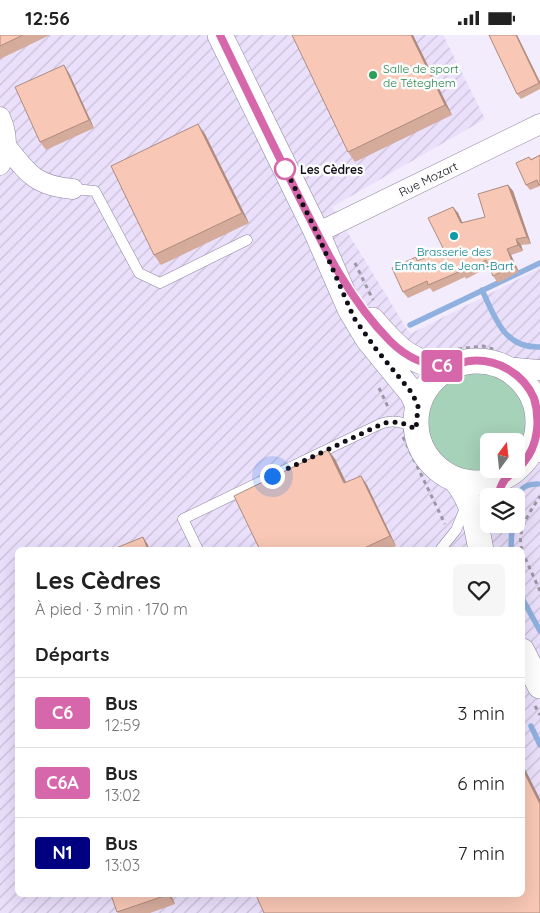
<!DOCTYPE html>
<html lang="fr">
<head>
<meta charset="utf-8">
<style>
	body { margin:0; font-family:Quicksand,sans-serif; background:#f6f6f6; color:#222; height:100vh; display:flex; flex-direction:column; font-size:19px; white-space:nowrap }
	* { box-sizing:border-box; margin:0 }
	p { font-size:16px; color:#767676 }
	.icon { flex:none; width:28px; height:28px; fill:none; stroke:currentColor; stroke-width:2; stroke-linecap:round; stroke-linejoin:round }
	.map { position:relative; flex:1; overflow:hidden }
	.details { position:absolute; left:15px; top:512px; width:510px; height:350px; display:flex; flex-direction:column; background:#fff; border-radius:8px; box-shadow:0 5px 20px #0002 }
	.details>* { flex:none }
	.badge { padding:0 10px; border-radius:4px; font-size:18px; line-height:32px }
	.needle { width:32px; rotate:15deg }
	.controls { position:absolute; left:480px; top:398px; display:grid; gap:10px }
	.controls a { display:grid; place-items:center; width:45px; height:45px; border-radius:8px; background:#fff; box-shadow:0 5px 20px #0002; font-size:25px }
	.you { position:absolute; width:25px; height:25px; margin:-12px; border:4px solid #fff; border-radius:50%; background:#1a73e8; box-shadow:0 0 0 8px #1a73e833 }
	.map>.badge { position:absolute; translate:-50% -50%; box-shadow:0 0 0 2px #fff }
	h2 { padding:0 20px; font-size:19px; line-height:45px }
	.round { display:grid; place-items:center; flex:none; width:52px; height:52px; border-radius:8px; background:#f6f6f6 }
	.summary { display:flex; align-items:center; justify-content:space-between; height:85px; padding:0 20px }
	h1 { font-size:24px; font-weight:700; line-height:38px }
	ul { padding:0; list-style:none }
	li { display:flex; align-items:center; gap:15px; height:70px; padding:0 20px; border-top:1px solid #e0e0e0 }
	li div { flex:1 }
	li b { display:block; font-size:19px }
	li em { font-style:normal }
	li .badge { min-width:55px; font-weight:700; text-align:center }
	.status { display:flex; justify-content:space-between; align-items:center; height:35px; padding:0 25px; background:#fff; direction:ltr }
	.status svg { height:14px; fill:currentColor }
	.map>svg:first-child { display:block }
	.industrial { fill:url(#industrial-furrows); fill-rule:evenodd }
	.grass { fill:#a6d2b9 }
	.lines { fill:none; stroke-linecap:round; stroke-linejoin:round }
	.stream { stroke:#90b1df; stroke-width:5.5 }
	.service-casing { stroke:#8e849d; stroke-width:11 }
	.minor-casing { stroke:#8e849d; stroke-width:21 }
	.tertiary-casing { stroke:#8e849d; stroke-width:26 }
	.path { stroke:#9c97a4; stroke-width:3; stroke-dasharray:4 4; stroke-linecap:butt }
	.service { stroke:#fff; stroke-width:10 }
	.minor { stroke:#fff; stroke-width:20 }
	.tertiary { stroke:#fff; stroke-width:25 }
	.wall { fill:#d5ab9c }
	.shaded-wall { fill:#ae8b7f }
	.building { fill:#f8c7b5; stroke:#ae8b7f }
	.line-casing { stroke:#fff; stroke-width:11 }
	.line { stroke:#d767ab; stroke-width:8 }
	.walk { stroke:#120e17; stroke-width:5; stroke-dasharray:0 9 }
	.leisure-dot { fill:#2e9e5b; stroke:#fcfcfc; stroke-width:2 }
	.stop-dot { fill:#fff; stroke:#d767ab; stroke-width:2.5 }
	.culture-dot { fill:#0f9aa8; stroke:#fcfcfc; stroke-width:2 }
	.labels { text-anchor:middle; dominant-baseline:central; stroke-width:5; stroke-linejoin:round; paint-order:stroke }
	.leisure-label { font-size:12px; fill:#27864d; stroke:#fcfcfc; text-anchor:start }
	.stop-label { font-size:12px; font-weight:bold; fill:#120e17; stroke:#fcfcfc; text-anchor:start }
	.street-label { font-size:12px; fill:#120e17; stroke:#fcfcfc }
	.culture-label { font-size:12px; fill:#0d838f; stroke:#fcfcfc }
</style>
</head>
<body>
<div class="status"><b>12:56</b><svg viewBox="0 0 49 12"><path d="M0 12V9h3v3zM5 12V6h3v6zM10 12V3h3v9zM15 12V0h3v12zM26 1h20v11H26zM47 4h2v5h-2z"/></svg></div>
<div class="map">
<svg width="540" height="878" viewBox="0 0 540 878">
	<defs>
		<pattern id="industrial-furrows" width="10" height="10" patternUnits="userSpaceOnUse" patternTransform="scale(1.25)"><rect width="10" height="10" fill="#ebe0fc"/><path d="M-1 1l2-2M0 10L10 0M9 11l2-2" fill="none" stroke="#c8bfd7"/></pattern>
	</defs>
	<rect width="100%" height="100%" fill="#f2ecfc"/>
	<path class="industrial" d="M 0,0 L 443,0 L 485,84 L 332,172 L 410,299 L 540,233 L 540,878 L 0,878 ZM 489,406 L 516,406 L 516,434 L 489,434 ZM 489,461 L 516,461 L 516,489 L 489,489 ZM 18,515 L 522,515 L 522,860 L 18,860 Z"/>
	<path class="grass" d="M 478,336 C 522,338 540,385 516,420 L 516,406 L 489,406 L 489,434 L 497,434 C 419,459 397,340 478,336 Z"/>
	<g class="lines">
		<path class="stream" d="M 482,255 C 495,282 504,314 540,312
			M 410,290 L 540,228
			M 516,462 C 522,452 527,449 538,449
			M 511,515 L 512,489
			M 522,563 L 540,596
			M 531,691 L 540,710"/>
		<defs>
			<path id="service" d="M 73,154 L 95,156 L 139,238 L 160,248 L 247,205
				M 198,515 L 183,484 L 380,389 C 393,384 405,387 416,394
				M 440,515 L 456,495 L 466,471"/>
			<path id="minor" d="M 0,82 C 7,98 9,114 0,130
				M 6,111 C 28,139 36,151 73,154
				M 317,198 L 540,89
				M 503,332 L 540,335
				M 538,383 L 540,377
				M 533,413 L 540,417"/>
			<path id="tertiary" d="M 220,0 L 317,198 L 350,274 L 368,304 L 412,358 L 418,371
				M 372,285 C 397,314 411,330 450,332
				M416 387a61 61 0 1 1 122 0a61 61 0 1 1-122 0Z
				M 455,444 C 473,465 476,489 481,515
				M 522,616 L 540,651"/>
		</defs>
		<use href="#service" class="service-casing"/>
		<use href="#minor" class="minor-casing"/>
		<use href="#tertiary" class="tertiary-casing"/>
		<path class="path" d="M 355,228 L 373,265
			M 458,314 L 483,311 L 496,315
			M 379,353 L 389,374
			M 403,402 L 445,489
			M 522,515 C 516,494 530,478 540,461
			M 522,516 L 540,556
			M 535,671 L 540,680"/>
		<use href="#service" class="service"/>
		<use href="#minor" class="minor"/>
		<use href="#tertiary" class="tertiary"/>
	</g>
	<path class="wall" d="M 0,0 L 50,0 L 0,24 Z
		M 413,0 L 452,80 L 355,127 L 348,117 Z
		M 489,0 L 517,0 L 540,47 L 540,54 L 521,64 L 517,59 Z
		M 69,38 L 94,93 L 46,115 L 40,107 Z
		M 205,99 L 249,188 L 161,230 L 154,220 Z
		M 540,120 L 540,151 L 530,155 L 526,150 L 529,122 L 531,124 Z
		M 508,150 L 513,156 L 531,209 L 521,210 L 523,216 L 511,220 L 519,237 L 498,248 L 493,241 L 489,232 L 466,244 L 465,242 L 433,257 L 430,253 L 408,263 L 403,257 L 418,226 L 444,215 L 453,172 L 458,178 L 462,188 L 485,182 Z
		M 328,415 L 335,424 L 346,447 L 361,441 L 367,450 L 396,511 L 387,515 L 260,515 Z
		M 111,860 L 171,860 L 175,869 L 150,878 L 118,878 Z"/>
	<path class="shaded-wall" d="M 411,0 L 413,0 L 452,80 L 445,70 Z
		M 516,0 L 517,0 L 540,47 L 540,49 Z
		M 64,30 L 69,38 L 94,93 L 89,85 Z
		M 198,89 L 205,99 L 249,188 L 242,178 Z
		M 508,150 L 513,156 L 531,209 L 527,202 Z
		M 453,172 L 458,178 L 466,195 L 461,188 Z
		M 516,204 L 521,210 L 523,216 L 518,210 Z
		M 507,214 L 511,220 L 519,237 L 514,231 Z
		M 328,415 L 335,424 L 351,458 L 344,448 Z
		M 361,441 L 367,450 L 396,511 L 390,501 Z
		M 143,502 L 148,510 L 150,515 L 148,515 Z
		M 522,730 L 525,734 L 540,764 L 540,769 L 522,733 Z
		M 168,860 L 171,860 L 175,869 Z"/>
	<path class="building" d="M 0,0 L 23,0 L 0,11 Z
		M 292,0 L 411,0 L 445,70 L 348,117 Z
		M 489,0 L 516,0 L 539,48 L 517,59 Z
		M 64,30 L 89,85 L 40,107 L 15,52 Z
		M 198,89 L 242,178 L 154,220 L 111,131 Z
		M 540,120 L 540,149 L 539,150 L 537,145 L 526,150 L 516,128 L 529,122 L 531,125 Z
		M 508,150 L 527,202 L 516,204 L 518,210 L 507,214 L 514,231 L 493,241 L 486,225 L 462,237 L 461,236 L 428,250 L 427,246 L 403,257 L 392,233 L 416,222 L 417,226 L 444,215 L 428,183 L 453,172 L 461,188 L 485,182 L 478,159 Z
		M 328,415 L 344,448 L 361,441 L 390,501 L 360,515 L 260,515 L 234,461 Z
		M 143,502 L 148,515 L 117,515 L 116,513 Z
		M 522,733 L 540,769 L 540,878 L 264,878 L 256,860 L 522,860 Z
		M 111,860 L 167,860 L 117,877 Z"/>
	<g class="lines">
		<defs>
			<path id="line" d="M 220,0 C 244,50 268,100 293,150 C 320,204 347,263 390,306 C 406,322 425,331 447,332 C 454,332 462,327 469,326 C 496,323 523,338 534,363 C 540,383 539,409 524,427 C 511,442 503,439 498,461"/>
		</defs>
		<use href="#line" class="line-casing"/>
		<use href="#line" class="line"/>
		<path class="walk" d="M 272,441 L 384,388 L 400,387 L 416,394 L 418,371 L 412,358 L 376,314 L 354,283 L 317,198 L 283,129 L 285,134"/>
	</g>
	<circle class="leisure-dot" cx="373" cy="40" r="5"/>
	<circle class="stop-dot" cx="285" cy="134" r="10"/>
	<circle class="culture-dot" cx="454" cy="201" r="5"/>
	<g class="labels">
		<g class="leisure-label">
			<text x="383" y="33">Salle de sport<tspan x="383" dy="14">de Téteghem</tspan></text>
		</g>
		<g class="stop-label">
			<text x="300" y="134">Les Cèdres</text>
		</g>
		<g class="street-label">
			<text transform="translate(428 144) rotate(-26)">Rue Mozart</text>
		</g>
		<g class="culture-label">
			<text x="454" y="216">Brasserie des<tspan x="454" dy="14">Enfants de Jean-Bart</tspan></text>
		</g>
	</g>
</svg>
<div class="controls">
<a><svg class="needle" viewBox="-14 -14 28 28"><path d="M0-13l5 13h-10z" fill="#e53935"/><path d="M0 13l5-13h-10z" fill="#767676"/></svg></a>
<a><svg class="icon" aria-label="layers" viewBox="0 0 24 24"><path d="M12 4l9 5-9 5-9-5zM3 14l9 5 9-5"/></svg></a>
</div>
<div class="you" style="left:272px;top:441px"></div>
<b class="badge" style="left:442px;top:331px;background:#d767ab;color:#fff">C6</b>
<section class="details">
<div class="summary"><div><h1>Les Cèdres</h1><p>À pied · 3 min · 170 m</p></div><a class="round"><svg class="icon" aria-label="heart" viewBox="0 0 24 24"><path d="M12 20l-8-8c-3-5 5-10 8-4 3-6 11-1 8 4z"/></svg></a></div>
<h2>Départs</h2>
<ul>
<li><span class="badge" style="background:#d767ab;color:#fff">C6</span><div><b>Bus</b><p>12:59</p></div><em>3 min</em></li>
<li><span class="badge" style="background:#d767ab;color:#fff">C6A</span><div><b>Bus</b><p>13:02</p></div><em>6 min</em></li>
<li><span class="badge" style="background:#010080;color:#fff">N1</span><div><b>Bus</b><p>13:03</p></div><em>7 min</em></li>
</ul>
</section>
</div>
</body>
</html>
